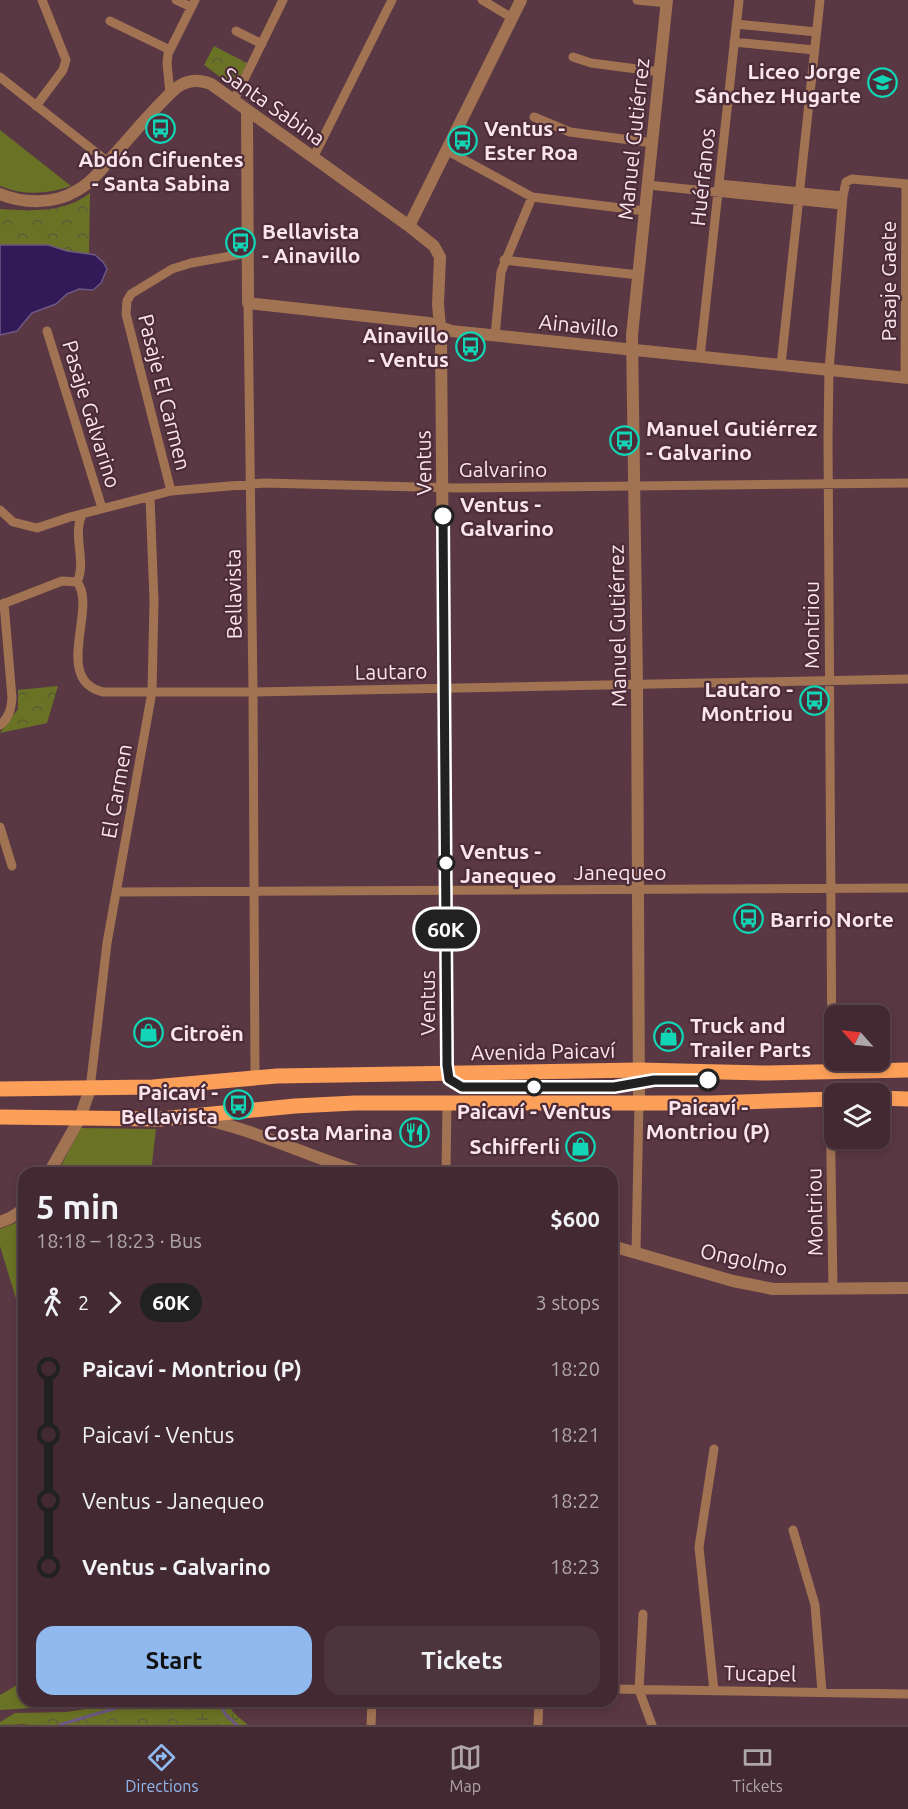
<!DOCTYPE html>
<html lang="en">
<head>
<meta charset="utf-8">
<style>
	body { margin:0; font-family:Ubuntu,sans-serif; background:#4d353e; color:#f1f3f6; height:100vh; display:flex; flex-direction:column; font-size:22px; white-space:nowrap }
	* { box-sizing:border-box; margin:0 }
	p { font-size:20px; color:#afa6ac }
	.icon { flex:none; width:33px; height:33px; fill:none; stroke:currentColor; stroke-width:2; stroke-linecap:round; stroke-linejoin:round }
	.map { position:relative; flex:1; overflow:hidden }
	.details { position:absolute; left:18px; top:1167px; width:600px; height:540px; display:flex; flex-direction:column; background:#432932; border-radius:18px; box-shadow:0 3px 9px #0003,0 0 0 2px #5b454d }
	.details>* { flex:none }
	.badge { padding:0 12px; border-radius:20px; font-size:21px; line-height:39px }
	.needle { width:39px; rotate:297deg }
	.fabs { position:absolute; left:824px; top:1005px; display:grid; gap:12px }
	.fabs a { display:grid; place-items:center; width:66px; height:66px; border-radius:12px; background:#432932; box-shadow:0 3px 9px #0003,0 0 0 2px #5b454d; font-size:30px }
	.map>.badge { position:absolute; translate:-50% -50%; box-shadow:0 0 0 3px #fff }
	.legs { display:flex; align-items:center; gap:9px; height:66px; padding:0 18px; font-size:20px }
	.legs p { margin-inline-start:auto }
	.headline { display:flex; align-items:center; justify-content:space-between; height:102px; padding:0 18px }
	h1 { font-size:33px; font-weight:600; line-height:45px }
	.action { display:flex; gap:12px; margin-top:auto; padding:12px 18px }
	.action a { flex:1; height:69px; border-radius:18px; background:#90b9f0; color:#111; font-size:24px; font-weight:600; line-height:69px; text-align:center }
	.action a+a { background:#4d353e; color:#f1f3f6 }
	ul { padding:0 18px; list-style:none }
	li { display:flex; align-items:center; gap:21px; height:66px; font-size:22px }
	li i { display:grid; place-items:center; width:9px; height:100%; margin:0 8px; background:currentColor }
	li i::after { content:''; width:15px; height:15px; margin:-8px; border:4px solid; border-radius:50%; background:#432932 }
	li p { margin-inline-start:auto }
	li:first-child i { background:linear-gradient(#0000 50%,currentColor 0) }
	li:last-child i { background:linear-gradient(currentColor 50%,#0000 0) }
	.dock { display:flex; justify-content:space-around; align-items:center; height:84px; border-top:2px solid #5b454d; background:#432932; font-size:16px; color:#afa6ac }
	.dock a { display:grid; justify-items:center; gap:3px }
	.dock .active { color:#90b9f0 }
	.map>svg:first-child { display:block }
	.grass { fill:#6a7325 }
	.wetland { fill:url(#wetland-marsh) }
	.park { fill:url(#park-crowns) }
	.water { fill:#311a57; stroke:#6e5784; stroke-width:1.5 }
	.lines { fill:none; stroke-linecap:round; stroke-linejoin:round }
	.stream { stroke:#6e5784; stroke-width:3 }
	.minor { stroke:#a17353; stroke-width:9 }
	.tertiary { stroke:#a17353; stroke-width:12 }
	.primary { stroke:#fc9f59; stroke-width:15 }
	.line-1-casing { stroke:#fff; stroke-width:14 }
	.line-1 { stroke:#212121; stroke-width:9 }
	.stop-1-dot { fill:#fff; stroke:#212121; stroke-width:3 }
	.labels { text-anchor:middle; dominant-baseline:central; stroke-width:4.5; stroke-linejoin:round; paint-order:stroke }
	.poi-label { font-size:21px; font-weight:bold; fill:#fbe5ec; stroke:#4d2c39; text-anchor:end }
	.street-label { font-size:21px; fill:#fbe5ec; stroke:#4d2c39 }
	.stop-label { font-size:21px; font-weight:bold; fill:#fbe5ec; stroke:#4d2c39; text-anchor:start }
</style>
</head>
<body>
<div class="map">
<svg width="908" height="1725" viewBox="0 0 908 1725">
	<defs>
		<pattern id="wetland-marsh" width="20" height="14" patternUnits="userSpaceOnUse" patternTransform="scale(1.5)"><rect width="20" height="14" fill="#6a7325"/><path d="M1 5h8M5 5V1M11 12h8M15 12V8" fill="none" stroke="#5a5c36"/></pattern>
		<pattern id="park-crowns" width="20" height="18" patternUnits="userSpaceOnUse" patternTransform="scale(1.5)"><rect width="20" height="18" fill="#6a7325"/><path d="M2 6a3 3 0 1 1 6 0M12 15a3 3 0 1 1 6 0" fill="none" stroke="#5a5c36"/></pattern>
	</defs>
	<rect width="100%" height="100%" fill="#593743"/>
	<path class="grass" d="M 0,130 L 71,186 C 48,194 24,196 0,186 Z
		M 81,1128 L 156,1129 L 151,1173 L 57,1173 Z
		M 18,1222 L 24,1243 L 24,1325 L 0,1246 L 0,1229 Z
		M 24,1681 L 24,1701 L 79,1701 L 65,1706 L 0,1710 L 0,1695 Z
		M 104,1703 L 104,1707 C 72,1719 34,1725 0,1725 L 0,1722 L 15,1713 L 66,1712 L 86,1709 Z"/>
	<path class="wetland" d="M 119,1701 L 228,1701 C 229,1711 240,1718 248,1725 L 25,1725 L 91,1712 Z"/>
	<path class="park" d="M 214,46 L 247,63 L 235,88 L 204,65 Z
		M 90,193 L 89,254 L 67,251 L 48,245 L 0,245 L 0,209 C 31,211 65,213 90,193 Z
		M 58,686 L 47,723 L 0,733 L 18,709 L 18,690 Z
		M 105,1701 L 114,1701 L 112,1706 L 117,1712 C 152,1712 170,1709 203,1725 L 23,1725 L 100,1708 Z"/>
	<path class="water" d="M 0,245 L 48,245 L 67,251 L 89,254 L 95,255 L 103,262 L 107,269 L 101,283 L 93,290 L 79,289 L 67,294 L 56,304 L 32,313 L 17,331 L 0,335 Z"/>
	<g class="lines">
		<path class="stream" d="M 166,1701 L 212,1703 L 220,1705 L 226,1715 L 237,1725
			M 112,1710 L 114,1701
			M 59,1725 L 140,1701"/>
		<path class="minor" d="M 176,0 L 191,7
			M 482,0 L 512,18
			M 637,0 L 667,3
			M 110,21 L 170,50
			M 736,24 L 816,32
			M 236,31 L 262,44
			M 734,42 L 814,50
			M 573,57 L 591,63 L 660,72
			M 0,77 L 108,162
			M 170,94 L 167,63 L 168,54 L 195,0
			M 234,100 L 283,0
			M 36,106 L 63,70 L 66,60 L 42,0
			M 534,117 L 570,132 L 653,143
			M 446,150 L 532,197 L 645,211
			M 313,158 L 392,0
			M 719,184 L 843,196
			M 648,185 L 842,205
			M 504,260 L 639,275
			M 248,303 L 253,692 L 255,1077
			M 47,331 L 102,508
			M 495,336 L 501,272 L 532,197
			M 700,357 L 739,0
			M 781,365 L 820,0
			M 905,377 L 906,184
			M 171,491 L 126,314 L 127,301 L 131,294 L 172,269 L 191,263 L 248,253
			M 0,510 L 13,522 L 37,528 L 70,517 L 171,491 L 264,483 L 457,488 L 908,483
			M 77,582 C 98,607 52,680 103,692 L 253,692 L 908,679
			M 77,582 C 87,562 72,535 82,515
			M 0,605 L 62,581 L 77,582
			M 0,725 C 9,718 11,709 12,698 L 4,603
			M 0,827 L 12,866
			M 117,892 L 908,888
			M 832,1072 L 828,438 L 829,370 L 843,196 L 846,182 L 852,179 L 908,184
			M 90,1089 L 107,943 L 152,692 L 154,601 L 150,497
			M 830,1099 L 833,1289
			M 446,1173 L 447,1102
			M 636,1253 L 639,1102
			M 714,1449 L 699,1547 L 714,1691
			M 793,1530 L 815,1605 L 822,1692
			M 643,1614 L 639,1690 L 652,1725
			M 612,1689 L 908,1694
			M 371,1725 L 372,1701
			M 538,1725 L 539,1701"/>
		<path class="tertiary" d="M 247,110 L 248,303 L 429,323 L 451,331 L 908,378
			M 0,194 C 23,204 55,204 76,191 C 91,183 102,169 113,156 C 134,133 153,109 176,88 C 187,80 199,79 211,84 L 409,226 L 434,246 L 440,257 L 438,304 L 441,339 L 447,1074
			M 409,226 L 521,0
			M 639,1102 L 637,684 L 632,335 L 667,0
			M 198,1118 C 255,1129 308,1157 364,1173
			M 49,1173 L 80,1118 L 90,1089
			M 0,1222 L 10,1218 L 24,1209
			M 612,1246 L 733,1281 L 773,1289 L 908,1288"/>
		<path class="primary" d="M 0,1089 L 153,1087 L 277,1076 L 639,1070 L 767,1073 L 908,1070
			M 879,1098 L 908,1099
			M 0,1117 L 160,1119 L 295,1106 L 355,1103 L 712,1103 L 834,1099"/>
	</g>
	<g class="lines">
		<defs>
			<path id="line-1" d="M 443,516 L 447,1065 L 449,1079 L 462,1087 L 614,1087 L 654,1080 L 708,1080"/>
		</defs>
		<use href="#line-1" class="line-1-casing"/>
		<use href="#line-1" class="line-1"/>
	</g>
	<defs>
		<symbol id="school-ring" viewBox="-11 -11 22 22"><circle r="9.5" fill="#4d2c39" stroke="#11d5b4" stroke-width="1.5"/><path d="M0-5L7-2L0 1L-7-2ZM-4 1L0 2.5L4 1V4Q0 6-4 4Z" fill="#11d5b4"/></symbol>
		<symbol id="bus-ring" viewBox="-11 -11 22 22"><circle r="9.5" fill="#4d2c39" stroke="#11d5b4" stroke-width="1.5"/><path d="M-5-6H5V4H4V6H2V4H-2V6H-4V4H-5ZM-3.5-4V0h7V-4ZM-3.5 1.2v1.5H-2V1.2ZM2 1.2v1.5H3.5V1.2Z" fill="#11d5b4"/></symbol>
		<symbol id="shop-ring" viewBox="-11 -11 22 22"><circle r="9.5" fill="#4d2c39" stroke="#11d5b4" stroke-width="1.5"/><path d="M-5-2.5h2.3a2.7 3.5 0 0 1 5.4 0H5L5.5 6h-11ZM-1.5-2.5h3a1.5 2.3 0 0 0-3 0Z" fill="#11d5b4"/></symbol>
		<symbol id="restaurant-ring" viewBox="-11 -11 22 22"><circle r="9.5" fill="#4d2c39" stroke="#11d5b4" stroke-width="1.5"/><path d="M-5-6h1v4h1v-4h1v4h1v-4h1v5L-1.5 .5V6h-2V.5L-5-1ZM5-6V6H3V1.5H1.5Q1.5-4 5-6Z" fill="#11d5b4"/></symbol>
	</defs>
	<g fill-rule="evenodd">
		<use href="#school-ring" x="866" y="66" width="33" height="33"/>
		<use href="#bus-ring" x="144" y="112" width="33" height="33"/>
		<use href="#bus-ring" x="446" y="124" width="33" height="33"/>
		<use href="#bus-ring" x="224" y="226" width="33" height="33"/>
		<use href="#bus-ring" x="454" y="330" width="33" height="33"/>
		<use href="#bus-ring" x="608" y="424" width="33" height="33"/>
		<use href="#bus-ring" x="798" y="684" width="33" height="33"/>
		<use href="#bus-ring" x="732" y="902" width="33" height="33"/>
		<use href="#shop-ring" x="132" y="1016" width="33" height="33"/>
		<use href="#shop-ring" x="652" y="1020" width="33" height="33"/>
		<use href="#bus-ring" x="222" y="1088" width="33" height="33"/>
		<use href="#restaurant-ring" x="398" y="1116" width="33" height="33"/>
		<use href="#shop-ring" x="564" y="1130" width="33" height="33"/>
	</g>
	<g class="stop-1-dot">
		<circle cx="443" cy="516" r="10"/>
		<circle cx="446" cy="863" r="8"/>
		<circle cx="708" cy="1080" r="10"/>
		<circle cx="534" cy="1087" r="8"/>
	</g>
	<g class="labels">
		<g class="poi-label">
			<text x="861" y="71">Liceo Jorge<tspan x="861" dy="24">Sánchez Hugarte</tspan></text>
			<text x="484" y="128" text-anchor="start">Ventus -<tspan x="484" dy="24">Ester Roa</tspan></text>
			<text x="161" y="159" text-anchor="middle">Abdón Cifuentes<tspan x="161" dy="24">- Santa Sabina</tspan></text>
			<text x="262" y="231" text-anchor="start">Bellavista<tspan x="262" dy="24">- Ainavillo</tspan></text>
			<text x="449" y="335">Ainavillo<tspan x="449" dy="24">- Ventus</tspan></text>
			<text x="646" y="428" text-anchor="start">Manuel Gutiérrez<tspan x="646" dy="24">- Galvarino</tspan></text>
			<text x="793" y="689">Lautaro -<tspan x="793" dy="24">Montriou</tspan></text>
			<text x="770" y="919" text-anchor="start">Barrio Norte</text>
			<text x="690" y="1025" text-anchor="start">Truck and<tspan x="690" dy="24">Trailer Parts</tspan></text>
			<text x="170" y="1033" text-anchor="start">Citroën</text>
			<text x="218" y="1092">Paicaví -<tspan x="218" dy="24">Bellavista</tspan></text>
			<text x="393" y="1132">Costa Marina</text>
			<text x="560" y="1146">Schifferli</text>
		</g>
		<g class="street-label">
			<text transform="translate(274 106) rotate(35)">Santa Sabina</text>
			<text transform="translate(633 139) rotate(-84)">Manuel Gutiérrez</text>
			<text transform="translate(702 177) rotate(-84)">Huérfanos</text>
			<text transform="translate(888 281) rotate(-90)">Pasaje Gaete</text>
			<text transform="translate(579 325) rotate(6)">Ainavillo</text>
			<text transform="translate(165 392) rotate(76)">Pasaje El Carmen</text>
			<text transform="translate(92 414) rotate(73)">Pasaje Galvarino</text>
			<text transform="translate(423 463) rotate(-91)">Ventus</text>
			<text x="503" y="469">Galvarino</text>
			<text transform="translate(233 594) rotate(-91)">Bellavista</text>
			<text transform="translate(811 625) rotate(-90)">Montriou</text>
			<text transform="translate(617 626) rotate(-91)">Manuel Gutiérrez</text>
			<text transform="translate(391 671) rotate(-1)">Lautaro</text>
			<text transform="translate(116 791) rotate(-80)">El Carmen</text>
			<text x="620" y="872">Janequeo</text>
			<text transform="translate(427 1003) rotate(-90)">Ventus</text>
			<text transform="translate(543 1051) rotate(-1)">Avenida Paicaví</text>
			<text transform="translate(814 1212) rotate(-91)">Montriou</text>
			<text transform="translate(744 1259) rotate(12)">Ongolmo</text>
			<text transform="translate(760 1673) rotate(1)">Tucapel</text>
		</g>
		<g class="stop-label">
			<text x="460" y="504">Ventus -<tspan x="460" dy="24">Galvarino</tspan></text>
			<text x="460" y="851">Ventus -<tspan x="460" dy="24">Janequeo</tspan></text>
			<text x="708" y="1107" text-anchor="middle">Paicaví -<tspan x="708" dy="24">Montriou (P)</tspan></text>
			<text x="534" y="1111" text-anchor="middle">Paicaví - Ventus</text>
		</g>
	</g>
</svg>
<div class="fabs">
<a><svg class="needle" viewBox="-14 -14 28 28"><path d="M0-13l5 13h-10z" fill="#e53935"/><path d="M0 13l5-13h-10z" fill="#afa6ac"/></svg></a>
<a><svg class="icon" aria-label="layers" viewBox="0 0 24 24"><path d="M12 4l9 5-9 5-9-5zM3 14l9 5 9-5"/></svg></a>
</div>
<b class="badge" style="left:446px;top:929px;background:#212121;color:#fff">60K</b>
<section class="details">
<div class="headline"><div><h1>5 min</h1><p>18:18 – 18:23 · Bus</p></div><b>$600</b></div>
<div class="legs"><svg class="icon" aria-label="walk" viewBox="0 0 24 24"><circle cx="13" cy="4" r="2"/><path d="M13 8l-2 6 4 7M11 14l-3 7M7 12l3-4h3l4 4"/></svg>2<svg class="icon" aria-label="forward" viewBox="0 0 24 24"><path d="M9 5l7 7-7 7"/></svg><b class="badge" style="background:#212121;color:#fff">60K</b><p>3 stops</p></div>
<ul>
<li><i style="color:#212121"></i><b>Paicaví - Montriou (P)</b><p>18:20</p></li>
<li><i style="color:#212121"></i><span>Paicaví - Ventus</span><p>18:21</p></li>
<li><i style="color:#212121"></i><span>Ventus - Janequeo</span><p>18:22</p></li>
<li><i style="color:#212121"></i><b>Ventus - Galvarino</b><p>18:23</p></li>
</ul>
<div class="action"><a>Start</a><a>Tickets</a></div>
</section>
</div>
<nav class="dock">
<a class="active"><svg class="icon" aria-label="directions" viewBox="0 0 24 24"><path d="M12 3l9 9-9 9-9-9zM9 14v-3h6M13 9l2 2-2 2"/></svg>Directions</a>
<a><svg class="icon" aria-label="map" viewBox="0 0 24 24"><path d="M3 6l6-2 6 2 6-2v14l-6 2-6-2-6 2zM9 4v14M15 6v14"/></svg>Map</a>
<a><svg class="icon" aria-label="tickets" viewBox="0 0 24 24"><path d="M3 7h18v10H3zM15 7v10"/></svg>Tickets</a>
</nav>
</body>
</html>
